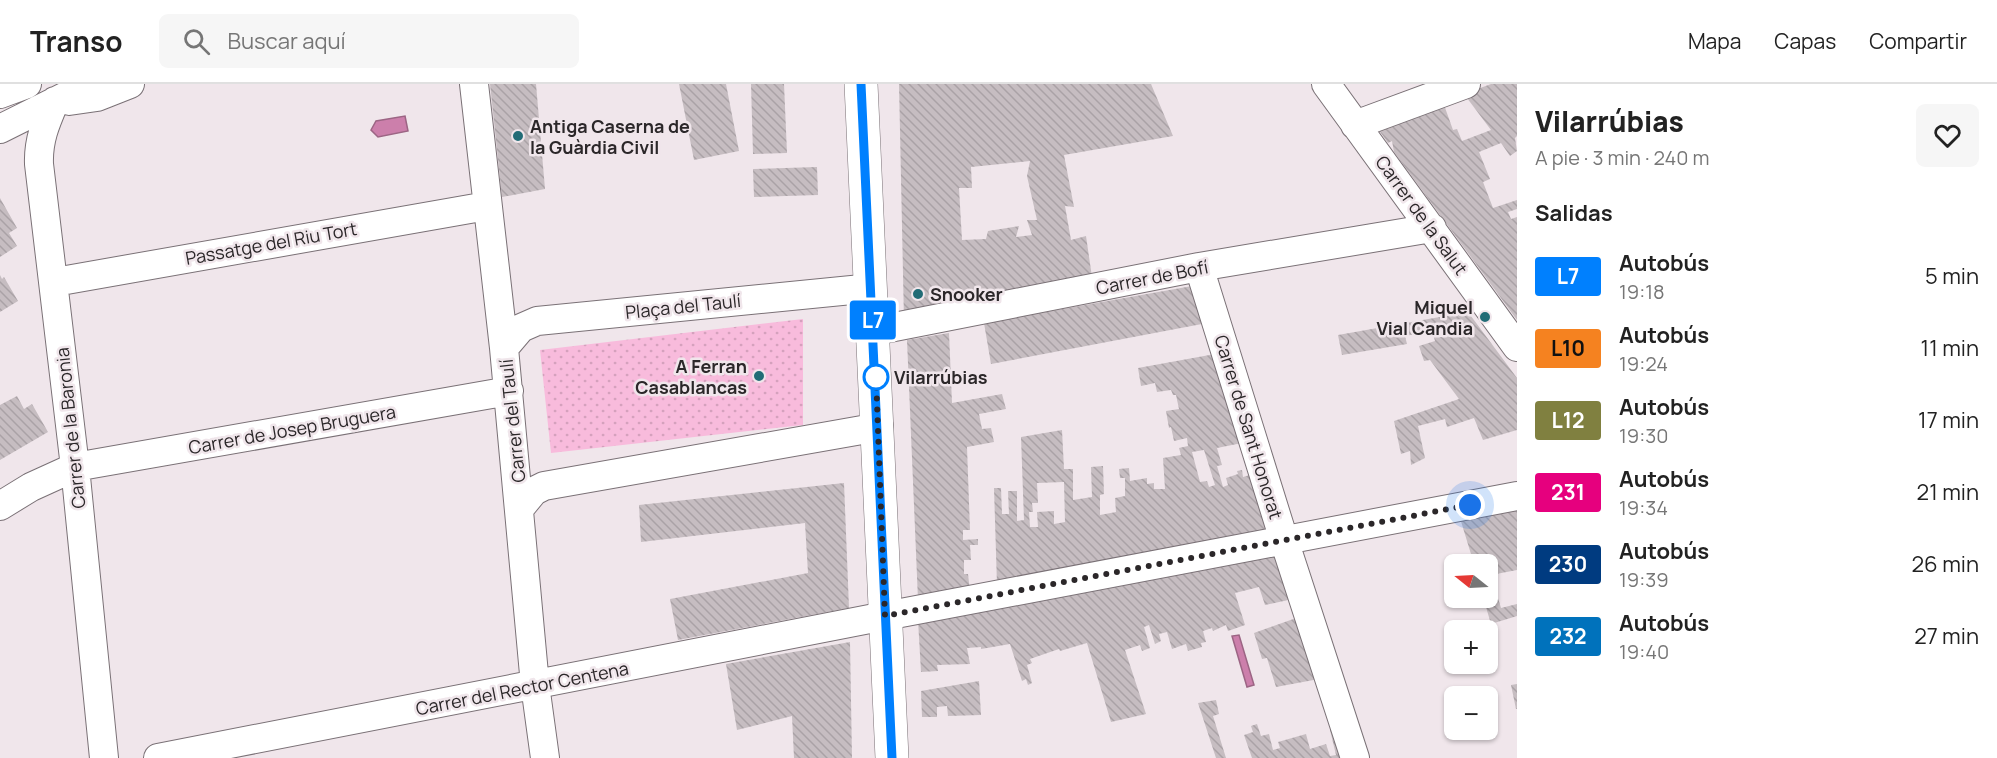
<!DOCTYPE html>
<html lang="es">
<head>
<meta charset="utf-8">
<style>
	body { margin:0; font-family:Manrope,sans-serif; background:#f6f6f6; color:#222; height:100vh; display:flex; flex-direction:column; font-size:22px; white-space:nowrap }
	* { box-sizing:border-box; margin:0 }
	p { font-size:20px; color:#767676 }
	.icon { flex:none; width:33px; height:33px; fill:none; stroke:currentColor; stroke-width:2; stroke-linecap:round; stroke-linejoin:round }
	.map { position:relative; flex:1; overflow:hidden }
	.drawer { display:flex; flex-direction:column; background:#fff; width:480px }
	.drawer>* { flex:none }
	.badge { padding:0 12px; border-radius:4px; font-size:21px; line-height:39px }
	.needle { width:39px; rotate:288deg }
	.fabs { position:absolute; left:1444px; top:470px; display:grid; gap:12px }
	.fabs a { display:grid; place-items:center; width:54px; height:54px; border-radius:9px; background:#fff; box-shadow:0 2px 4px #0004; font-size:30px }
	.you { position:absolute; width:30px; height:30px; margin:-15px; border:4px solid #fff; border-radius:50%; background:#1a73e8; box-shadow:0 0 0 9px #1a73e833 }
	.map>.badge { position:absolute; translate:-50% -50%; box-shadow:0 0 0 3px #fff }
	h2 { padding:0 18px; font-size:22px; line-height:54px }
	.round { display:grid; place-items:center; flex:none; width:63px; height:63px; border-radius:9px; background:#f6f6f6 }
	.overview { display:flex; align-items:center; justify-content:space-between; height:102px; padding:0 18px }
	h1 { font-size:28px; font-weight:800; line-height:45px }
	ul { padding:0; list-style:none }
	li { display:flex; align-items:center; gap:18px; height:72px; padding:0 18px }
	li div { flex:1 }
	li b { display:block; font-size:22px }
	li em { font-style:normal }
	li .badge { min-width:66px; font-weight:700; text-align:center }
	header { display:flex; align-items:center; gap:36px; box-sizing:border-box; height:84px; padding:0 30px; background:#fff; border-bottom:2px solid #e0e0e0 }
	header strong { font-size:28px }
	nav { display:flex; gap:33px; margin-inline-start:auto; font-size:21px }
	.search { width:420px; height:54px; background:#f6f6f6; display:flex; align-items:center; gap:15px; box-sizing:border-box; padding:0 21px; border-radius:9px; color:#767676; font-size:22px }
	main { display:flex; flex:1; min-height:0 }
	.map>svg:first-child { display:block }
	.park { fill:url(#park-dots) }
	.water { fill:#cc7fab; stroke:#9c6584; stroke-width:1.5 }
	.building { fill:url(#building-back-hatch); fill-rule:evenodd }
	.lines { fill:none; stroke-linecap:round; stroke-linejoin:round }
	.minor-casing { stroke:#7a7176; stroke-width:30 }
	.major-casing { stroke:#7a7176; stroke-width:34 }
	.minor { stroke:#fff; stroke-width:28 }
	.major { stroke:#fff; stroke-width:33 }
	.line-casing { stroke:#fff; stroke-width:14 }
	.line { stroke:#0080fe; stroke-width:9 }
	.walk { stroke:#2b2729; stroke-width:6; stroke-dasharray:0 10.8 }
	.poi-dot { fill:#226c76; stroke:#f0e6eb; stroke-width:2 }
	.stop-dot { fill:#fff; stroke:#0080fe; stroke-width:3 }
	.labels { text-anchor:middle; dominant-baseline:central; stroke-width:5; stroke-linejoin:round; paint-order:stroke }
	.poi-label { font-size:18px; font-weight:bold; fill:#2b2729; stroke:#f0e6eb; text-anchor:start }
	.street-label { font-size:18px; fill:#2b2729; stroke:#f0e6eb }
	.stop-label { font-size:18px; font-weight:bold; fill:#2b2729; stroke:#f0e6eb; text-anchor:start }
</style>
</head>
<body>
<header>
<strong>Transo</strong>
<div class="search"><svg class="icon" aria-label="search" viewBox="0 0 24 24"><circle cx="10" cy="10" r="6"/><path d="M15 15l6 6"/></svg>Buscar aquí</div>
<nav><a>Mapa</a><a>Capas</a><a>Compartir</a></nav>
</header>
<main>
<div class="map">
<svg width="1517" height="674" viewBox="0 0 1517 674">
	<defs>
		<pattern id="park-dots" width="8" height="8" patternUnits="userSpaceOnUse" patternTransform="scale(1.5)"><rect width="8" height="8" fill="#f8bbdc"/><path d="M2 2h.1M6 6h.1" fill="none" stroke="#d5a1bd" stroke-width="1.8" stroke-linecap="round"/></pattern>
		<pattern id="building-back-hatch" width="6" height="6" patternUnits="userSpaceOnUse" patternTransform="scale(1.5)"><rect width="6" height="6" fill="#c6bdc1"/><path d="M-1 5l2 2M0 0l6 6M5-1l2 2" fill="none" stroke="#aaa2a6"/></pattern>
	</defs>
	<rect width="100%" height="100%" fill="#f0e6eb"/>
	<path class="park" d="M 803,235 L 803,341 L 551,369 L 540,266 Z"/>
	<path class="water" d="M 405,32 L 408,47 L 378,53 L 371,46 L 376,37 Z
		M 1239,551 L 1254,601 L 1247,603 L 1232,552 Z"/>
	<path class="building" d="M 490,0 L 536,0 L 545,105 L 502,113 Z
		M 679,0 L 726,0 L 739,67 L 694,76 Z
		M 751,0 L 784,0 L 787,69 L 753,70 Z
		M 899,0 L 1151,0 L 1173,52 L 1064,71 L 1074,123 L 1065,122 L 1071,156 L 1086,152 L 1093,200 L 904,237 ZM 1030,77 L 1027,92 L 1037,136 L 1027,136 L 1032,151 L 1016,153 L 1019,142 L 988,147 L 986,155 L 962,156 L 959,104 L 972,104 L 971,83 Z
		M 1491,0 L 1517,0 L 1517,52 L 1515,54 L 1517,67 L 1510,72 L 1501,59 L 1479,68 L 1490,95 L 1483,98 L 1493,124 L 1517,116 L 1517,125 L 1508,128 L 1511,135 L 1517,133 L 1517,236 L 1394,68 L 1392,57 L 1388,59 L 1376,42 L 1443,18 L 1453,46 L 1457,45 L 1462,57 L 1491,46 L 1464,10 Z
		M 817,83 L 818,111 L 754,113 L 753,85 Z
		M 0,114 L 17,144 L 9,149 L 17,162 L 0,173 Z
		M 0,191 L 2,195 L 4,193 L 18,217 L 0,228 Z
		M 1192,202 L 1202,240 L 991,280 L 984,239 Z
		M 1468,228 L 1517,294 L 1517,346 L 1483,356 L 1474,334 L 1447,343 L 1445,335 L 1418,342 L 1425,374 L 1411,381 L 1410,367 L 1401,370 L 1394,337 L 1459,315 L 1430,276 L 1424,277 L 1419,262 L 1435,257 L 1432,247 L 1405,252 L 1407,260 L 1342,271 L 1338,251 Z
		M 949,249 L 952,319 L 1002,310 L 1006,325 L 979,330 L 982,345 L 991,344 L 994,358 L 967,363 L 970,446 L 963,446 L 963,456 L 978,455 L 978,461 L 970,461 L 971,476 L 964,476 L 964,490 L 968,490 L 970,507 L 918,516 L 907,256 Z
		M 1215,270 L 1242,359 L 1217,364 L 1222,381 L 1217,382 L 1223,403 L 1228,401 L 1226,394 L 1238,390 L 1237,387 L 1242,386 L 1243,393 L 1253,390 L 1271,449 L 997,501 L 994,404 L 1001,404 L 1002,430 L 1009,430 L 1008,407 L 1017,407 L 1017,437 L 1024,436 L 1021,353 L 1062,346 L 1064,385 L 1073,385 L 1073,416 L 1092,413 L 1091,383 L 1103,382 L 1104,410 L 1100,411 L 1100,431 L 1116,428 L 1115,414 L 1125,412 L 1125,394 L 1120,394 L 1119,385 L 1129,384 L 1130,397 L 1147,394 L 1147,400 L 1154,399 L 1154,405 L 1165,405 L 1163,374 L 1181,371 L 1179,364 L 1188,362 L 1187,354 L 1174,357 L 1171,343 L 1169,344 L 1166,327 L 1179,325 L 1176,311 L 1173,311 L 1171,306 L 1157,308 L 1155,299 L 1141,302 L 1138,284 ZM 1204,366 L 1215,401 L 1209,403 L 1207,397 L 1200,398 L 1192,368 ZM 1064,398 L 1065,438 L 1054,440 L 1054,427 L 1037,428 L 1038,443 L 1030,443 L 1029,428 L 1033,428 L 1032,419 L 1038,419 L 1037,399 Z
		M 17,312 L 24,325 L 32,320 L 48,348 L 0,376 L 0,321 Z
		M 844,399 L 849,524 L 678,556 L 670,515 L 808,489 L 805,439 L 641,458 L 639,421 Z
		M 1517,422 L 1517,486 L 1491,491 L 1501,524 L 1517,520 L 1517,532 L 1491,540 L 1483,513 L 1488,513 L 1488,480 L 1474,480 L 1460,434 Z
		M 1278,467 L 1293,515 L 1265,521 L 1259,503 L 1235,509 L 1245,541 L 1228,547 L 1226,541 L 1213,547 L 1212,544 L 1203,547 L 1206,558 L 1201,559 L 1202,563 L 1188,567 L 1186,560 L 1172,565 L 1167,548 L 1159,550 L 1161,557 L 1155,560 L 1149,541 L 1144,543 L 1150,564 L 1142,567 L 1140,561 L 1125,566 L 1146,630 L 1111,638 L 1087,559 L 1060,567 L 1059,565 L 1030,575 L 1032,579 L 1027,581 L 1032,599 L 1028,601 L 1026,595 L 1022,597 L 1010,560 L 981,565 L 981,563 L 967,564 L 970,580 L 937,581 L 938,587 L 921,588 L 918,536 Z
		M 1299,533 L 1319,595 L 1276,603 L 1267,574 L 1262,575 L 1254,549 Z
		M 850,558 L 852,674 L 794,674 L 792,632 L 737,646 L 726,580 Z
		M 979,597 L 981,631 L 948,632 L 947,622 L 937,623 L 937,633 L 922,633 L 921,607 Z
		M 1517,600 L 1517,625 L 1516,625 L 1511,601 Z
		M 1216,616 L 1219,630 L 1213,632 L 1226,674 L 1216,674 L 1198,619 Z
		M 1257,640 L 1261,652 L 1269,650 L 1273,666 L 1280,664 L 1278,658 L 1306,650 L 1310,665 L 1326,660 L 1330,672 L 1336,671 L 1330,646 L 1335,645 L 1344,674 L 1252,674 L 1244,651 L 1253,648 L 1251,642 Z"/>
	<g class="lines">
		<defs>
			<path id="minor" d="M 474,0 L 504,264 L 535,601 L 545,674
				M 1326,0 L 1517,263
				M 0,10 L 27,0
				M 55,17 C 46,38 38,56 39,80 L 75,383 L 104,674
				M 69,17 L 97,13 L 130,0
				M 1355,41 L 1466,0
				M 0,45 L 90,0
				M 1199,183 L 1284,456 L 1355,674
				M 55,198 L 487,122
				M 874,247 L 1199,183 L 1432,144
				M 504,264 L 521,244 L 537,237 L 872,204
				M 0,422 L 31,403 L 75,383 L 509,307
				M 520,424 L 534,407 L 544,402 L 879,343
				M 158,674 L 885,532 L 1517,412"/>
			<path id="major" d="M 861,0 L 892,674"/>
		</defs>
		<use href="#minor" class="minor-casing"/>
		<use href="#major" class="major-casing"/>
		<use href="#minor" class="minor"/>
		<use href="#major" class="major"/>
	</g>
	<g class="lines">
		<defs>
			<path id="line" d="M 861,0 L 892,674"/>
		</defs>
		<use href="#line" class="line-casing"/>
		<use href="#line" class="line"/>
		<path class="walk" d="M 876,293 L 885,532 L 1470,421"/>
	</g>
	<g class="poi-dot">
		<circle cx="518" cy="52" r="6"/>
		<circle cx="918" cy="210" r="6"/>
		<circle cx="1485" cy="233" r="6"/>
		<circle cx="759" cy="292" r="6"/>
	</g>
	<circle class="stop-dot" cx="876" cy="293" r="12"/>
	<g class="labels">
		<g class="poi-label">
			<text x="530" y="42">Antiga Caserna de<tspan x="530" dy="21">la Guàrdia Civil</tspan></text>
			<text x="930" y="210">Snooker</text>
			<text x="1473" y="223" text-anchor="end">Miquel<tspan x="1473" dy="21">Vial Candia</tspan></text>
			<text x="747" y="282" text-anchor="end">A Ferran<tspan x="747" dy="21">Casablancas</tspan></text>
		</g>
		<g class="street-label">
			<text transform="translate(1422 131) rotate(54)">Carrer de la Salut</text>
			<text transform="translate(271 159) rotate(-10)">Passatge del Riu Tort</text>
			<text transform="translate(1152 193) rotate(-11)">Carrer de Bofí</text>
			<text transform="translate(683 222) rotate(-6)">Plaça del Taulí</text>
			<text transform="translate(512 337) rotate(-96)">Carrer del Taulí</text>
			<text transform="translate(1249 343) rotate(73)">Carrer de Sant Honorat</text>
			<text transform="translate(70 344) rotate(-96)">Carrer de la Baronia</text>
			<text transform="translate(292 345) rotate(-10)">Carrer de Josep Bruguera</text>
			<text transform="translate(522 604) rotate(-11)">Carrer del Rector Centena</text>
		</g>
		<g class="stop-label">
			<text x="894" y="293">Vilarrúbias</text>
		</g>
	</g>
</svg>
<div class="fabs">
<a><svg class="needle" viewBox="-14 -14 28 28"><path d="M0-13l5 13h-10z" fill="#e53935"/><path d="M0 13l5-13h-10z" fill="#767676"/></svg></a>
<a>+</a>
<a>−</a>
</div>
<div class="you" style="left:1470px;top:421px"></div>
<b class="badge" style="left:873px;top:236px;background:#0080fe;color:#fff">L7</b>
</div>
<section class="drawer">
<div class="overview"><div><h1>Vilarrúbias</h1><p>A pie · 3 min · 240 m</p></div><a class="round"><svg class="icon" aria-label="heart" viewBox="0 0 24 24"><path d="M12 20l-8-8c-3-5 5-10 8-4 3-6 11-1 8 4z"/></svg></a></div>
<h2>Salidas</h2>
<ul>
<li><span class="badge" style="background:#0080fe;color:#fff">L7</span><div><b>Autobús</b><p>19:18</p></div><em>5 min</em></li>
<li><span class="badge" style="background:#f58220;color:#111">L10</span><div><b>Autobús</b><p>19:24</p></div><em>11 min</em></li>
<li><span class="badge" style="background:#808040;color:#fff">L12</span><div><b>Autobús</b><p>19:30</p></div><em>17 min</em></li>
<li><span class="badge" style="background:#e6007e;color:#fff">231</span><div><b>Autobús</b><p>19:34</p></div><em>21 min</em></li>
<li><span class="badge" style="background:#003b80;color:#fff">230</span><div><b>Autobús</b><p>19:39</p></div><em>26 min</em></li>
<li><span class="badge" style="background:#0072bc;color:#fff">232</span><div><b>Autobús</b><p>19:40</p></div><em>27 min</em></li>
</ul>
</section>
</main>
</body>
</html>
